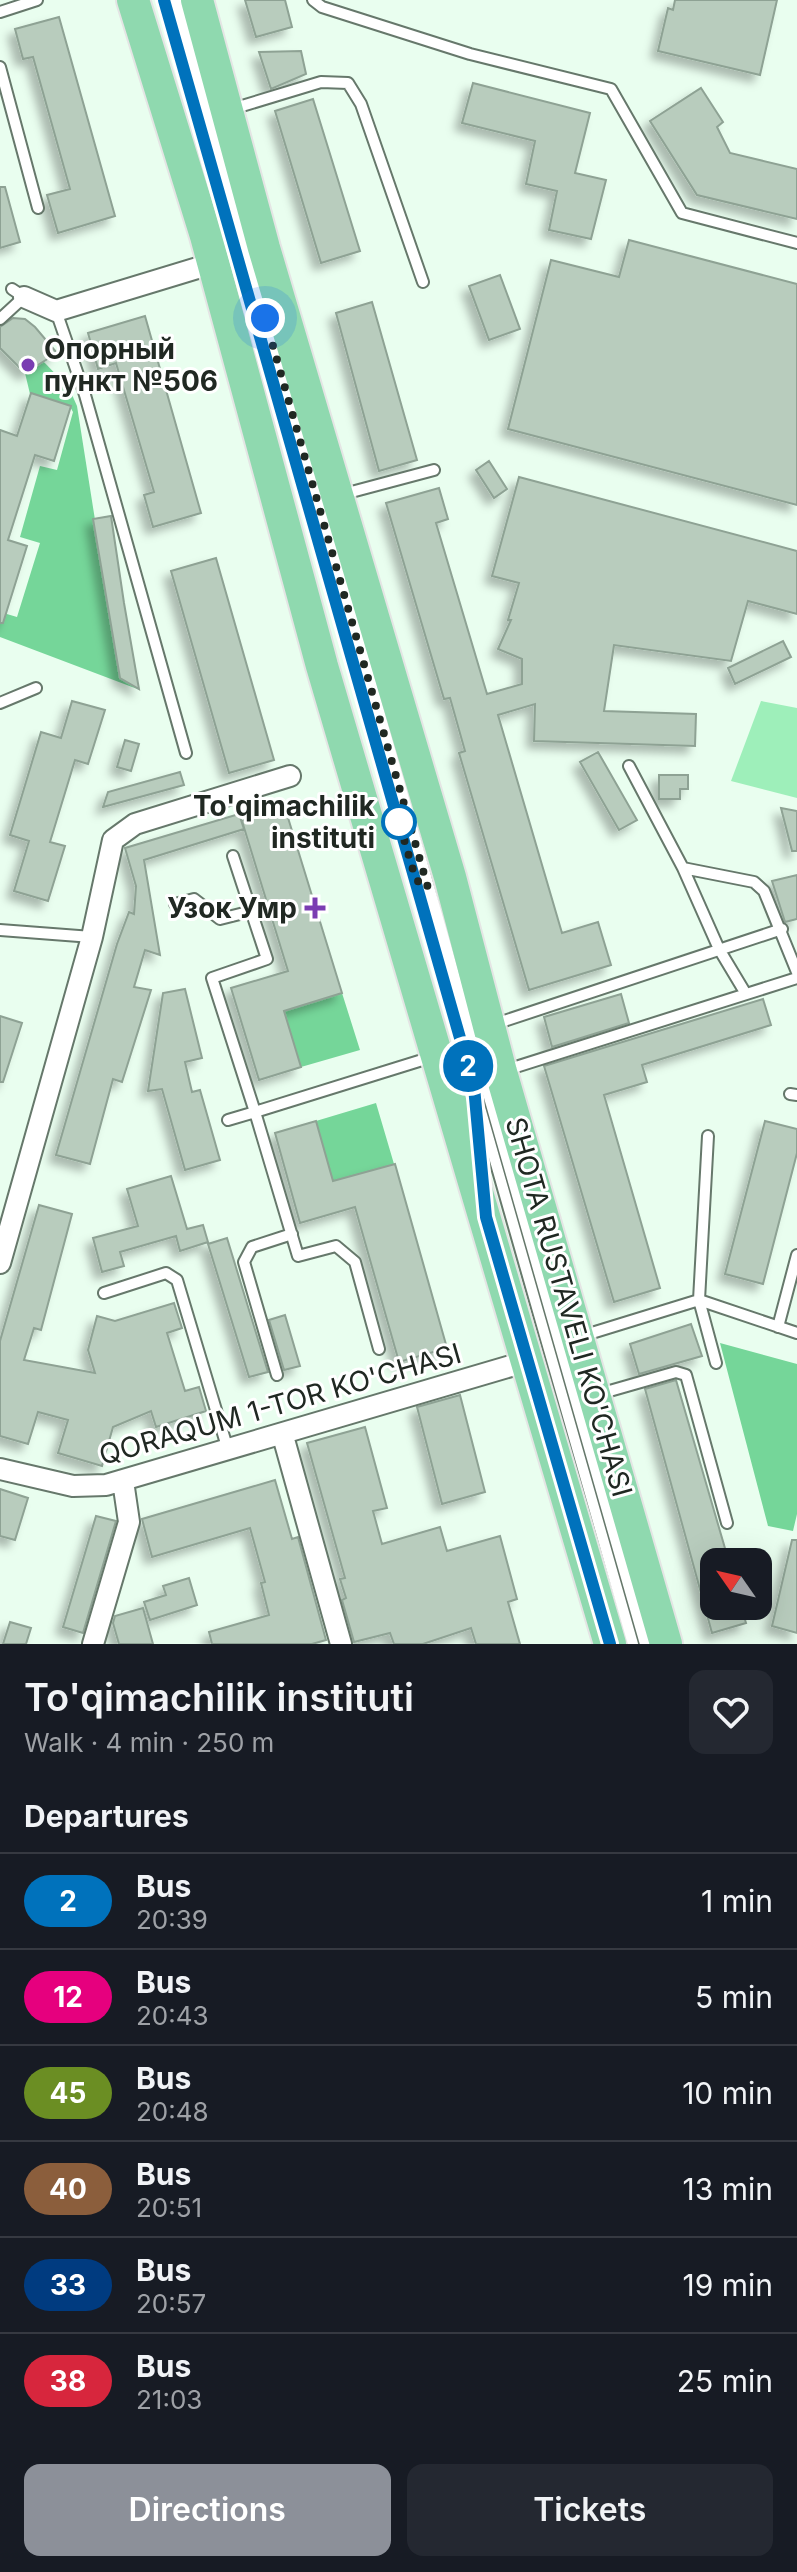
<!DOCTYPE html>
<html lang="en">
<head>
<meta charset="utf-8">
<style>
	body { margin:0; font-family:Inter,sans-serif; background:#242831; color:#f1f3f6; height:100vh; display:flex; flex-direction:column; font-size:30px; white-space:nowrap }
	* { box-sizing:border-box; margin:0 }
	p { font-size:26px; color:#9ea1a6 }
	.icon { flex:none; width:44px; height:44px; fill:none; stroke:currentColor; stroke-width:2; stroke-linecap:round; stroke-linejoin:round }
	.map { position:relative; height:1644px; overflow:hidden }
	.sheet { display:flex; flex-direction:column; background:#171b24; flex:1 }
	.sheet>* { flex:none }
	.badge { padding:0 16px; border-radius:26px; font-size:28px; line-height:52px }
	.needle { width:52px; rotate:304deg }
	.fabs { position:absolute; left:700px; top:1548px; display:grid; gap:16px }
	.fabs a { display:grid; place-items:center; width:72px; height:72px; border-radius:16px; background:#171b24; box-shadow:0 8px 32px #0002; font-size:40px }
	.you { position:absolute; width:40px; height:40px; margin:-20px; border:6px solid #fff; border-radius:50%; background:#1a73e8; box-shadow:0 0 0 12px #1a73e833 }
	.map>.badge { position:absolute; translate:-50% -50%; box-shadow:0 0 0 4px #fff }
	h2 { padding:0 24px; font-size:30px; line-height:72px }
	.round { display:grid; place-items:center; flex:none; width:84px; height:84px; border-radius:16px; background:#242831 }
	.head { display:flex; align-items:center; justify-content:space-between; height:136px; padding:0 24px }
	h1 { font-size:38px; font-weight:600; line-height:60px }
	.primary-button { display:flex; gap:16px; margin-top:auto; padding:16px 24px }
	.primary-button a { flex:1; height:92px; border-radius:16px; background:#8c9099; color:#fff; font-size:32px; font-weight:600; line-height:92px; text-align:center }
	.primary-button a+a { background:#242831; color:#f1f3f6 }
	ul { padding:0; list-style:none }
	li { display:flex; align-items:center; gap:24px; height:96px; padding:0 24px; border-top:2px solid #363941 }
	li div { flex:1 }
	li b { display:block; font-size:30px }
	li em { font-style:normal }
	li .badge { min-width:88px; font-weight:700; text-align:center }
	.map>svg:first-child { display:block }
	.green { fill:#9eefba }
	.forest { fill:#75d699 }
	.building { fill:#b8ccbd; stroke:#8ea294; stroke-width:2; filter:url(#shadow) }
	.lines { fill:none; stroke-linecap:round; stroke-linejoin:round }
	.service-casing { stroke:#66786b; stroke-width:14 }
	.minor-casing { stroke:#66786b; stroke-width:24 }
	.primary-casing { stroke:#e4e5e4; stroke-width:36 }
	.service { stroke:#fff; stroke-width:10 }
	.minor { stroke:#fff; stroke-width:20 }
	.primary { stroke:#8fd9af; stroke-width:32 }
	.line-casing { stroke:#fff; stroke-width:18 }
	.line { stroke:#0072bc; stroke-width:12 }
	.walk { stroke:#202822; stroke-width:8; stroke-dasharray:0 14.4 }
	.poi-dot { fill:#7a3cb2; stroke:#fff; stroke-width:3 }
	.stop-dot { fill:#fff; stroke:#0072bc; stroke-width:4 }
	.labels { text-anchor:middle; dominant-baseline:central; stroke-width:6; stroke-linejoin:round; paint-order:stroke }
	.poi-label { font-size:28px; font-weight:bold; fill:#202822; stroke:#fff; text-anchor:start }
	.stop-label { font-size:28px; font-weight:bold; fill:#202822; stroke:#fff; text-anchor:end }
	.street-label { font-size:28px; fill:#202822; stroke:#fff }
</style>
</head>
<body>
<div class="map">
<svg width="797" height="1644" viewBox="0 0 797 1644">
	<defs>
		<filter id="shadow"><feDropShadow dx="-7" dy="7" stdDeviation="4" flood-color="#0004"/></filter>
	</defs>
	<rect width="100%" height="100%" fill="#e9feef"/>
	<path class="green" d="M 761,701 L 797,708 L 797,798 L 731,781 Z"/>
	<path class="forest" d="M 43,361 L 69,388 L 77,406 L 120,678 L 140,690 L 0,637 L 0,612 L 17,617 L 40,543 L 20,537 L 40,466 L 57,470 L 73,412 L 69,405 L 30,394 L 25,373 Z
		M 342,993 L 360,1050 L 301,1067 L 284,1011 Z
		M 376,1103 L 394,1164 L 333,1181 L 316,1121 Z
		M 720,1343 L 797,1364 L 797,1514 L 793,1531 L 768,1526 Z"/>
	<path class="building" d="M 245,0 L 285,0 L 292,27 L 256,37 Z
		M 675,0 L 777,0 L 760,75 L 658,51 L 668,8 L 673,10 Z
		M 59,17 L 115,216 L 58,233 L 47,195 L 70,189 L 33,57 L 23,59 L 15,29 Z
		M 301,51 L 306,74 L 271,89 L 259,52 Z
		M 473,83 L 590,113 L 575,173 L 606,180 L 591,239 L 549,230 L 557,191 L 526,184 L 535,141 L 462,123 Z
		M 701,88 L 723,122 L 717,127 L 730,153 L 797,169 L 797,219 L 697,195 L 650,121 Z
		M 313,99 L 360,251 L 321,263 L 275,111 Z
		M 0,187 L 5,187 L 20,242 L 0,248 Z
		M 629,240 L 797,284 L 797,505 L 508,429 L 551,260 L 619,277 Z
		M 500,275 L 520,329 L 489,340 L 469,286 Z
		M 372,302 L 417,460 L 379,471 L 336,313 Z
		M 145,316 L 201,513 L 153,527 L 144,495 L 154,492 L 116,363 L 98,369 L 88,333 Z
		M 13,318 L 25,319 L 35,327 L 57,353 L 25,373 L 0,348 L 0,327 Z
		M 31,393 L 71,406 L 54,461 L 35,455 L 8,540 L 27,546 L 3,623 L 0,623 L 0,430 L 17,436 Z
		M 489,461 L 507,489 L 494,498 L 476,470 Z
		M 519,477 L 797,551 L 797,614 L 748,601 L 731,661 L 614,645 L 604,711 L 696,714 L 695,746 L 534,741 L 535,704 L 498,715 L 562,933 L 598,922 L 611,965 L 529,990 L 459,753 L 465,751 L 450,698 L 444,699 L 386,503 L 439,488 L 448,519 L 436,523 L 487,694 L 522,684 L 522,659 L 498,649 L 511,620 L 508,620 L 519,583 L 492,576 Z
		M 111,516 L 124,603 L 139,689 L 120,678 L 93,519 Z
		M 216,558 L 274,760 L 229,773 L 171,571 Z
		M 783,641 L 791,657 L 735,684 L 728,668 Z
		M 72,701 L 105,710 L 88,764 L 75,760 L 50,842 L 65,846 L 48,901 L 14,891 L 29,841 L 10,835 L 41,732 L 61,738 Z
		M 125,740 L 139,744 L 131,771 L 117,767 Z
		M 598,752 L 637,820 L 619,830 L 580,762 Z
		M 180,772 L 184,785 L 103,807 L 108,792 Z
		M 659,775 L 688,775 L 688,789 L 680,789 L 680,799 L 659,799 Z
		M 285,808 L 342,993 L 284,1011 L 301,1067 L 259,1080 L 231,988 L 288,971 L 242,821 Z
		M 781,808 L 797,811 L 797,851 L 792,851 Z
		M 239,814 L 244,829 L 144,860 L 160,955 L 145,950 L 134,987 L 151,990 L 122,1082 L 113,1079 L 90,1164 L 56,1155 L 117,944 L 129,912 L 134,914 L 136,886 L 125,848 Z
		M 797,875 L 797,919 L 785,922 L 772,881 Z
		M 185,989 L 202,1058 L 185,1062 L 192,1092 L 200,1090 L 220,1160 L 185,1170 L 162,1089 L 148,1091 L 163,993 Z
		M 621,994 L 629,1023 L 552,1047 L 544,1017 Z
		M 763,999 L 771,1025 L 642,1065 L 647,1082 L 604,1095 L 660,1288 L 614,1302 L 544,1066 Z
		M 0,1016 L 22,1023 L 3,1082 L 0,1082 Z
		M 316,1121 L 333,1181 L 395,1164 L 447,1348 L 399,1362 L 355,1207 L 300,1223 L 275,1133 Z
		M 765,1121 L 797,1129 L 797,1153 L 763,1284 L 725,1274 Z
		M 171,1176 L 187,1229 L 203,1225 L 208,1242 L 180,1251 L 176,1236 L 120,1252 L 124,1266 L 102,1272 L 93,1238 L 138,1226 L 127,1189 Z
		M 39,1205 L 72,1214 L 41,1330 L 34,1328 L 24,1360 L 95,1373 L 88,1350 L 97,1316 L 115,1321 L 174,1303 L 182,1328 L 167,1333 L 185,1391 L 199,1387 L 206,1411 L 156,1427 L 151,1411 L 113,1427 L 102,1466 L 58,1453 L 68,1420 L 38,1412 L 28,1444 L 0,1436 L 0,1341 Z
		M 227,1238 L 268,1372 L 249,1377 L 208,1244 Z
		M 285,1315 L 300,1366 L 284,1370 L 269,1320 Z
		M 691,1324 L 702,1356 L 639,1374 L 630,1344 Z
		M 676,1380 L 729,1562 L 714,1562 L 714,1606 L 741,1606 L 746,1623 L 712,1633 L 645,1389 Z
		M 460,1395 L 485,1492 L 442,1504 L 417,1407 Z
		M 365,1427 L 387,1508 L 373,1511 L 382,1544 L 440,1527 L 447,1551 L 500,1536 L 517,1599 L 508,1602 L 520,1644 L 476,1644 L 471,1628 L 423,1644 L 394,1644 L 390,1633 L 354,1642 L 342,1600 L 346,1598 L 340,1579 L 345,1578 L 307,1443 Z
		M 275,1480 L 292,1539 L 298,1537 L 326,1640 L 312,1644 L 212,1644 L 209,1632 L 269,1615 L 261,1583 L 265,1582 L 250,1528 L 152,1557 L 142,1519 Z
		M 0,1489 L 28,1498 L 15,1540 L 0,1536 Z
		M 96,1516 L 116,1521 L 83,1633 L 63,1627 Z
		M 792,1540 L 797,1540 L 797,1633 L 772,1626 Z
		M 189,1578 L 197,1605 L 150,1620 L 144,1602 L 166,1595 L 163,1586 Z
		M 143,1608 L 153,1644 L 119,1644 L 113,1623 L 115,1616 Z
		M 10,1622 L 31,1628 L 26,1644 L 3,1644 Z"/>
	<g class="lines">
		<defs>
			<path id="service" d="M 164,0 L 633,1644
				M 176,0 L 645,1644
				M 313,0 L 322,7 L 470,54 L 611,89 L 682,213 L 797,243
				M 0,12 L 37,0
				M 0,67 L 38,208
				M 232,109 L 321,82 L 348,83 L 361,104 L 423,282
				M 56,311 L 85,395 L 186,753
				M 0,319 L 24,297 L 12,289
				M 340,495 L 434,470
				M 0,703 L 36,688
				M 629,766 L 683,868 L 754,882 L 764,891 L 797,972
				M 683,868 L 719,949 L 746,994
				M 175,904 L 194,899 L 220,919 L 252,911
				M 0,930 L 92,937
				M 492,1025 L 782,929
				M 503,1071 L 797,978
				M 790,1094 L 797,1095
				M 476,1113 L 480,1153
				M 228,1120 L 255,1112 L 212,978 L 267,959 L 233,856
				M 708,1136 L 699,1300 L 716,1363
				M 104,1293 L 166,1273 L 177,1280 L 228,1450
				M 778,1327 L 797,1255
				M 582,1336 L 699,1300 L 797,1333
				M 379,1349 L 355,1262 L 336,1246 L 298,1256 L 255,1112 L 432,1057
				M 277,1375 L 244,1262 L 252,1247 L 292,1234
				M 599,1394 L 676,1372 L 686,1375 L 727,1523"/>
			<path id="minor" d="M 24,297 L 56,311 L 214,263
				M 0,1263 L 92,937 L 113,840 L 135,824 L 290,776
				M 283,1436 L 341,1644
				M 0,1469 L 73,1486 L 106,1485 L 528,1361
				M 93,1644 L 129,1522 L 123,1481"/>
			<path id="primary" d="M 133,0 L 206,236 L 322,666 L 610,1644
				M 197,0 L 264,248 L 450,877 L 501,1072 L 666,1644"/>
		</defs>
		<use href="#service" class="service-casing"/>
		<use href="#minor" class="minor-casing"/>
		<use href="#primary" class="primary-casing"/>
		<use href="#service" class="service"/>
		<use href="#minor" class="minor"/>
		<use href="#primary" class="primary"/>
	</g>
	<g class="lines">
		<defs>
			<path id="line" d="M 164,0 L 474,1087 L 486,1217 L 610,1644"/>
		</defs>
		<use href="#line" class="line-casing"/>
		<use href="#line" class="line"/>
		<path class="walk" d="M 265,318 L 428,888 L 416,880 L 399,822"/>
	</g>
	<g class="poi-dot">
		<circle cx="28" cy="365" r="8"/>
		<path d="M311 896h8v8h8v8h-8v8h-8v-8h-8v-8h8z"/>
	</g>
	<circle class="stop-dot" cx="399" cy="822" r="16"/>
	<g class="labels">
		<g class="poi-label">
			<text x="44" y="349">Опорный<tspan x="44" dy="32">пункт №506</tspan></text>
			<text x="297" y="908" text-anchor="end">Узок Умр</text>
		</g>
		<g class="stop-label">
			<text x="375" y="806">To'qimachilik<tspan x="375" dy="32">instituti</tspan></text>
		</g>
		<g class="street-label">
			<text transform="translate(569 1307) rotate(74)">SHOTA RUSTAVELI KO'CHASI</text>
			<text transform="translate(280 1404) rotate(-16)">QORAQUM 1-TOR KO'CHASI</text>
		</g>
	</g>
</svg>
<div class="fabs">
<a><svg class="needle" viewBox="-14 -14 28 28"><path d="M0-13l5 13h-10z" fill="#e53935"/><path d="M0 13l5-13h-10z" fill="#9ea1a6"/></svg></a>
</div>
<div class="you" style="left:265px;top:318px"></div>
<b class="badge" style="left:468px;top:1066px;background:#0072bc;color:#fff">2</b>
</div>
<section class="sheet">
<div class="head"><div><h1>To'qimachilik instituti</h1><p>Walk · 4 min · 250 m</p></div><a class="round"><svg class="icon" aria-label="heart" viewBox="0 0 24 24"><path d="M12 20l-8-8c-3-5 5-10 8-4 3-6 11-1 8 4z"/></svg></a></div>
<h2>Departures</h2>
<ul>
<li><span class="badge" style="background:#0072bc;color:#fff">2</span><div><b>Bus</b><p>20:39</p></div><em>1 min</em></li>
<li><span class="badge" style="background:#e6007e;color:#fff">12</span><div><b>Bus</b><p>20:43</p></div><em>5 min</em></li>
<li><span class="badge" style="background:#6b8e23;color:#fff">45</span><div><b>Bus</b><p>20:48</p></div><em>10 min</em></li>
<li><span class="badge" style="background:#8b5e3c;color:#fff">40</span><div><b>Bus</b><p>20:51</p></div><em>13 min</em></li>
<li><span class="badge" style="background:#003b80;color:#fff">33</span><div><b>Bus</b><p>20:57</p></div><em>19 min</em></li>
<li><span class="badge" style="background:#d7263d;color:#fff">38</span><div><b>Bus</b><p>21:03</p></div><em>25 min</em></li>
</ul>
<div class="primary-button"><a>Directions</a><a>Tickets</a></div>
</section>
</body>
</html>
